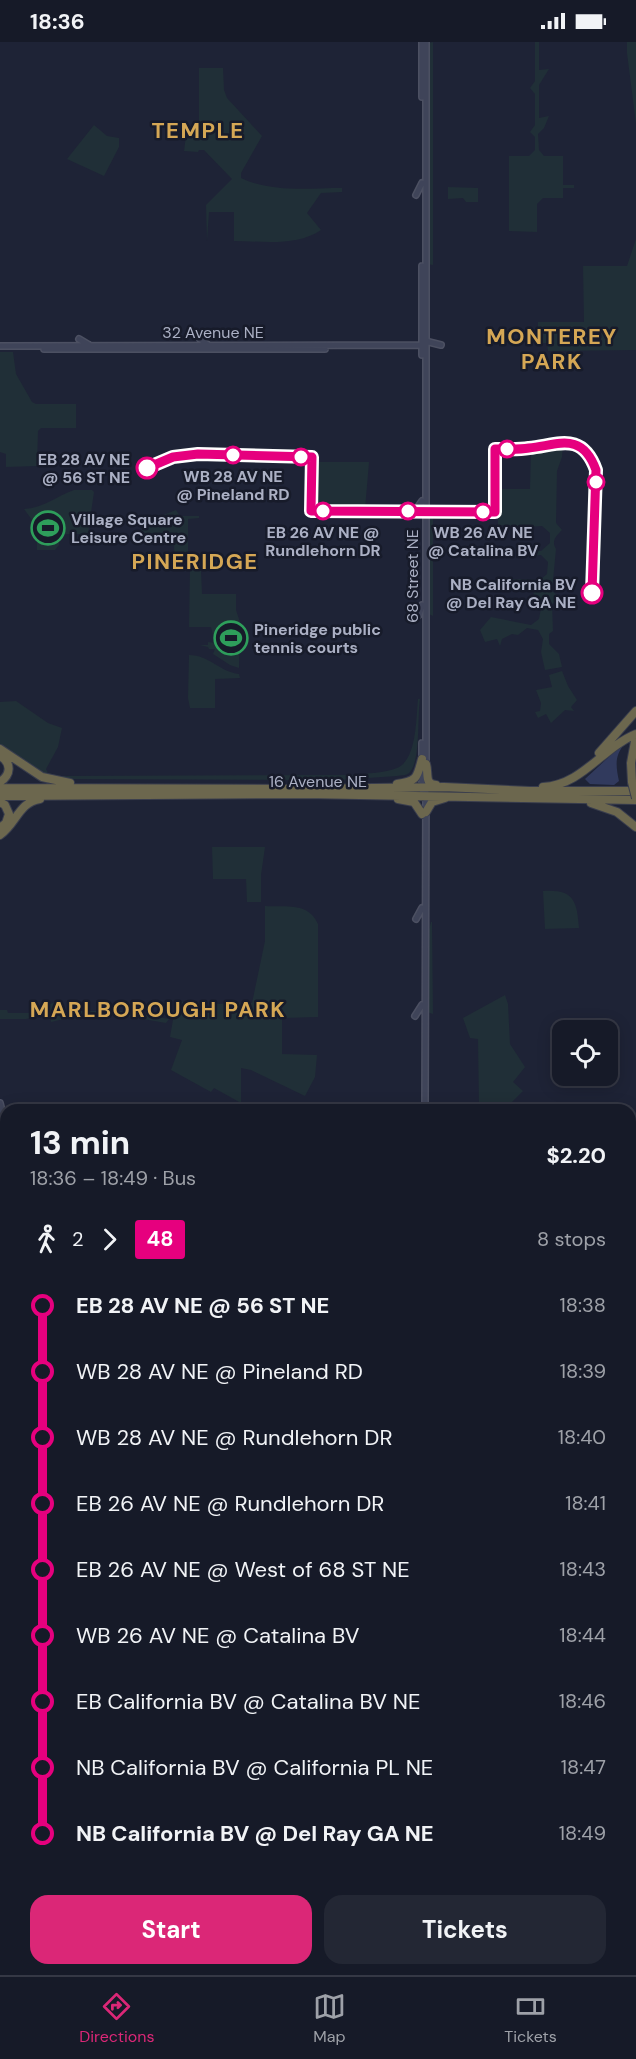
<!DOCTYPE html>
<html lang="en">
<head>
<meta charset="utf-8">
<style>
	body { margin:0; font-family:"DM Sans",sans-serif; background:#232734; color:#f1f3f6; height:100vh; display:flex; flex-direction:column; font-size:22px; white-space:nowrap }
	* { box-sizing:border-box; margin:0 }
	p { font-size:20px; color:#9ea1a8 }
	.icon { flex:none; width:33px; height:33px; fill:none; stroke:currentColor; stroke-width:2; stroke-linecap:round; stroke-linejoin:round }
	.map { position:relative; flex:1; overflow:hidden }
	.details { position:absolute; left:0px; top:1062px; width:636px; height:872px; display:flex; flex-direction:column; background:#161a28; border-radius:18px 18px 0 0; box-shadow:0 3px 15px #0003,0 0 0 2px #353845 }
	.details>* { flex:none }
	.badge { padding:0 12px; border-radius:4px; font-size:21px; line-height:39px }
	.tools { position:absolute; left:552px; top:978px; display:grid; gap:12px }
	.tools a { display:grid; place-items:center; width:66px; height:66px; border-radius:12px; background:#161a28; box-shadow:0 3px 15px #0003,0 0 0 2px #353845; font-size:30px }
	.map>.badge { position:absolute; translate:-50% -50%; box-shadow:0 0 0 3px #fff }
	.legs { display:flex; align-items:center; gap:9px; height:66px; padding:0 30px; font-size:20px }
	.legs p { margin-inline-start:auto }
	.overview { display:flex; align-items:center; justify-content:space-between; height:102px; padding:0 30px }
	h1 { font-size:33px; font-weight:700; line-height:45px }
	.button { display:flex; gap:12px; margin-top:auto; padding:12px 30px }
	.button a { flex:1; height:69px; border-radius:18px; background:#db2777; color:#fff; font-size:24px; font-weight:700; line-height:69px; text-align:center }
	.button a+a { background:#232734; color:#f1f3f6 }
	ul { padding:0 30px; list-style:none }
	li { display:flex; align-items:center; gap:21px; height:66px; font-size:22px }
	li i { display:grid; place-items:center; width:9px; height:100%; margin:0 8px; background:currentColor }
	li i::after { content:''; width:15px; height:15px; margin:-8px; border:4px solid; border-radius:50%; background:#161a28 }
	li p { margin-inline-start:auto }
	li:first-child i { background:linear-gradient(#0000 50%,currentColor 0) }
	li:last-child i { background:linear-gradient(currentColor 50%,#0000 0) }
	.status { display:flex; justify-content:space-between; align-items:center; height:42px; padding:0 30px; background:#161a28; direction:ltr }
	.status svg { height:16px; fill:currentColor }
	.tab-bar { display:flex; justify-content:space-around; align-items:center; height:84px; border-top:2px solid #353845; background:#161a28; font-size:16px; color:#9ea1a8 }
	.tab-bar a { display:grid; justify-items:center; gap:3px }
	.tab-bar .current { color:#db2777 }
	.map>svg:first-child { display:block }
	.green { fill:#202f37 }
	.water { fill:#313a5d }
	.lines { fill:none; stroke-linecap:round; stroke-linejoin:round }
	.stream { stroke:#313a5d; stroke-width:1.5 }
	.secondary-casing { stroke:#4c5062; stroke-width:8 }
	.highway-casing { stroke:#393d4d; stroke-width:10 }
	.secondary { stroke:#3f4459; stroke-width:5 }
	.highway { stroke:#6c674e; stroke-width:8 }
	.rail { stroke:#53596e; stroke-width:1.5; stroke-dasharray:6 6; stroke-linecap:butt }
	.highway-bridge-casing { stroke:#393d4d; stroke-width:10; stroke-linecap:butt }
	.highway-bridge { stroke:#6c674e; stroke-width:8 }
	.line-1-casing { stroke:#fff; stroke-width:14 }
	.line-1 { stroke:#e6007e; stroke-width:9 }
	.stop-1-dot { fill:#fff; stroke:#e6007e; stroke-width:3 }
	.labels { text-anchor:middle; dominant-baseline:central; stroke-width:5; stroke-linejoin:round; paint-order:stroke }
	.street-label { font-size:16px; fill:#abb0c4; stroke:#171b2a }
	.stop-label { font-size:16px; font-weight:bold; fill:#abb0c4; stroke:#171b2a }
	.poi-label { font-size:16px; font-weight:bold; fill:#abb0c4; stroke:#171b2a; text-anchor:start }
	.district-label { font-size:22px; font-weight:bold; letter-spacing:1.5px; fill:#d5a755; stroke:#171b2a }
</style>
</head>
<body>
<div class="status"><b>18:36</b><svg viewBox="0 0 49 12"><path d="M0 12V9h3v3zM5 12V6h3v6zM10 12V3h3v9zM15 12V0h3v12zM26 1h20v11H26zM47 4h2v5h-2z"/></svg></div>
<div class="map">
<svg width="636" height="1933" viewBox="0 0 636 1933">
	<rect width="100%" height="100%" fill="#1e2336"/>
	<path class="green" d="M 433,0 L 433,223 L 428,222 L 429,1 Z
		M 535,0 L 539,0 L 539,28 L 549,27 L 539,43 L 539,76 L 549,74 L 544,86 L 538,92 L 539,108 L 544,114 L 563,114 L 563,143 L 574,143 L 574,146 L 563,146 L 563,156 L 543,156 L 537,162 L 537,190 L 509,189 L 509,114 L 529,114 L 535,108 L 535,95 L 530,90 L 535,83 L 535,52 L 530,46 L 535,39 Z
		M 627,0 L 636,0 L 636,82 L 627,11 Z
		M 199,26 L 223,26 L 224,48 L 227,56 L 262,94 L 241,131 L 241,136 C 272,151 309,146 342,146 L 342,150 L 321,151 L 307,171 L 321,188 C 296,205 262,199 234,199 L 234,170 L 209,170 L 207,199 L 206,163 L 232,137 L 204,108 L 199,108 L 198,110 L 184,109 L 187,86 L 199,84 Z
		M 94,83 L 107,94 L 119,96 L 119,105 L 104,134 L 67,117 Z
		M 448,145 L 478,146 L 478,160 L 466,160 L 463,156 L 448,157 Z
		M 636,197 L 636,308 L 548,309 L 547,301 L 538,301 L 538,280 L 584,280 L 583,224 L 627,224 Z
		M 0,310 L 13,310 L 16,332 L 32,360 L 36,362 L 76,362 L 76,386 L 41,386 L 38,389 L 37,424 L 6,425 L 6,412 L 0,410 Z
		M 556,403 L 563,403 L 562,415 L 557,429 L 556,481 L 562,488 C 556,494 551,499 556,507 L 552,549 L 561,556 L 552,562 L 553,589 L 549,592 L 549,602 L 559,612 L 562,625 L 545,628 L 541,610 L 543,597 L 538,588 L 527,586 L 518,593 L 512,592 L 502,597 L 500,604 L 497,597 L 485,600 L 480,588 L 491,575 L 531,583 L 539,577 L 541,566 L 535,558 L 533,558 L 534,548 L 525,540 L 510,539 L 510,537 L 540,538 L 547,532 L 548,520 L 541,513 L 523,514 L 523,508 L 541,509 L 550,501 L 550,491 L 542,484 L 526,485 L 498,483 L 498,447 L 530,447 L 531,409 Z
		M 314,420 L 369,420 L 365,467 L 315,467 Z
		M 74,448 L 92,448 L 94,450 L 88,492 L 59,492 L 59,503 L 55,508 L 37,508 L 37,479 L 32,478 L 24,467 C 43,466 57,454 74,448 Z
		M 176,468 L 180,474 L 199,474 L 199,476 L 188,477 L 188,514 L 198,514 L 198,526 L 201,528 L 202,552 L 236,552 L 236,568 L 240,580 L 239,626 L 230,623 L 213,612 L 215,607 L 209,607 L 208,605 L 200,603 L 208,603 L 208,600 L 215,601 L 211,585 L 189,585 L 190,525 L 188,523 L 175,524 L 174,504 C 158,503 154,495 140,495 L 142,484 L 146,480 Z
		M 434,472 L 433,474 L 433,574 L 427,571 L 427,483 L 429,474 Z
		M 189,613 C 209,613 220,630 239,632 L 240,636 L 215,637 L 215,666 L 190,666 L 188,656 Z
		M 562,629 L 568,644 L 577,658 L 571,665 L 574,669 L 565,668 L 551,681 L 546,672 L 538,676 L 535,670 L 540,669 L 541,661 L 536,648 L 552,645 L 549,633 Z
		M 418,657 L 420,657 C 417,674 421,717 410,730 C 407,734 401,733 397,734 L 338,738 L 61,737 L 43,731 L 0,702 L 0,660 L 16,659 L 48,681 L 62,686 L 58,705 L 46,727 L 48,731 L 59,734 L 355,733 C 368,731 384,731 397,726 C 417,718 416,676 418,657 Z
		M 212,805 L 265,805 L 261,833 L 261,860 L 247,860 L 246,837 L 213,837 Z
		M 543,849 C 574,847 577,859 579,886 L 545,887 Z
		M 265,864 C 285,865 309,860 318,882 L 318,975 L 282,976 L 282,1012 L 317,1013 L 315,1035 L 305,1054 L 251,1028 L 241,1026 L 241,1061 L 214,1046 L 211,1050 L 171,1028 L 182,998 L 170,995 L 176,960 L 178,959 L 207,964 L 211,962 L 252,961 L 265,899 Z
		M 431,880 L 432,880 L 433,972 L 427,970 L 427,896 Z
		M 505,953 L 508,962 L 510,1002 L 525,1025 L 513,1040 L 523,1049 L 504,1068 L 489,1068 L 479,1065 L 478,997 L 470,996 L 463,976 Z
		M 55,960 L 56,969 L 124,969 L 169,977 L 166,981 L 120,973 L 81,973 L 51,980 L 50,974 L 38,974 L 26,977 L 0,977 L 0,968 L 7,968 L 8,971 L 28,971 Z
		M 636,1142 L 636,1217 L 630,1213 L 630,1148 Z"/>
	<path class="water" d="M 624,701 L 625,702 C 614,713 616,725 619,739 L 614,743 L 590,742 L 585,737 Z"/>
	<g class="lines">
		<path class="stream" d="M 630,1827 L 630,1851
			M 630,1862 L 630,1885 L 635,1899 L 632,1909 L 636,1914
			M 636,1921 L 632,1925 L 636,1929"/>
		<defs>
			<path id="secondary" d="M 422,0 L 422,55
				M 426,0 L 426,724
				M 416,153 L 422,141
				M 79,297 L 89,303
				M 200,297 L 208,303
				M 426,298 L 429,300 L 441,303
				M 0,304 L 424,303
				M 44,307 L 325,307
				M 422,313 L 422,224
				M 415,469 L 422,459
				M 415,577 L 419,573 L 422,563
				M 422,701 L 422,748
				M 416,877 L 422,866
				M 415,974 L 422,963
				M 0,1061 L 6,1084
				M 425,1068 L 426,743
				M 1,1080 L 6,1097
				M 0,1172 L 6,1170
				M 0,1176 L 6,1174
				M 2,1350 L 6,1338
				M 0,1364 L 6,1347
				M 0,1637 L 6,1637
				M 630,1640 L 636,1640
				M 0,1643 L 6,1643
				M 630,1646 L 636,1646"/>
			<path id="highway" d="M 0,707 L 42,735 L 70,741
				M 599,711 L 636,669
				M 0,714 C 12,721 11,733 0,740
				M 426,722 C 429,732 424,742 436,743
				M 632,740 L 631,721 L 636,694
				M 397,742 C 418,739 417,735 422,717
				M 543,745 C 582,743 602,706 636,692
				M 0,746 L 303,747 L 444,745 L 530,749 L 636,749
				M 0,754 L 305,752 L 636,758
				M 398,757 L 414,760 L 422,772
				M 0,760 L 5,763 L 9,772 L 6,781 L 0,786
				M 591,761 L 617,770 L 636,785
				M 426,770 L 432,760 L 445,756
				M 0,793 C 16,782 19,760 40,757
				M 630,1588 L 636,1580
				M 630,1603 L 636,1593
				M 630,1617 L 636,1628
				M 630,1655 L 636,1657"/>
		</defs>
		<use href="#secondary" class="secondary-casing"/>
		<use href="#highway" class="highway-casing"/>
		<use href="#secondary" class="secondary"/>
		<use href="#highway" class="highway"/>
		<path class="rail" d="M 630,1143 L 636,1137
			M 0,1773 L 6,1767"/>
		<defs>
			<path id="highway-bridge" d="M 632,740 L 636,756"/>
		</defs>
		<use href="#highway-bridge" class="highway-bridge-casing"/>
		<use href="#highway-bridge" class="highway-bridge"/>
	</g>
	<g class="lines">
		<defs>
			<path id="line-1" d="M 147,426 L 173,415 L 198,412 L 312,415 L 311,469 L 495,470 L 495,407 C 506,407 518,408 529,406 C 558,403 582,389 596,428 L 592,551"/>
		</defs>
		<use href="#line-1" class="line-1-casing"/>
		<use href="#line-1" class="line-1"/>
	</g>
	<defs>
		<symbol id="stadium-ring" viewBox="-11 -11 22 22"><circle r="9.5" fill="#171b2a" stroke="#2e9e5b" stroke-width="1.5"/><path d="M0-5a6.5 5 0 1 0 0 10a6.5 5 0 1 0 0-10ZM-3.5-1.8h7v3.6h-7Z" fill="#2e9e5b"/></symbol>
	</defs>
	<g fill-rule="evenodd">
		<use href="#stadium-ring" x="29" y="467" width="38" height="38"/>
		<use href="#stadium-ring" x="212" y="577" width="38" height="38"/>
	</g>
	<g class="stop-1-dot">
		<circle cx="507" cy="407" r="8"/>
		<circle cx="233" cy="413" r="8"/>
		<circle cx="301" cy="415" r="8"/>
		<circle cx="147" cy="426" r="10"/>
		<circle cx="596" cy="440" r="8"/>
		<circle cx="323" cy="469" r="8"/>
		<circle cx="408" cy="469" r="8"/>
		<circle cx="483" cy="470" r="8"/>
		<circle cx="592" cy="551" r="10"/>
	</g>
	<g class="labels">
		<g class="street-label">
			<text x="213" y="290">32 Avenue NE</text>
			<text transform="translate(412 534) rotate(-90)">68 Street NE</text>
			<text x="318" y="739">16 Avenue NE</text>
		</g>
		<g class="stop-label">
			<text x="130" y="417" text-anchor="end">EB 28 AV NE<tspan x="130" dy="18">@ 56 ST NE</tspan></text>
			<text x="233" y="434">WB 28 AV NE<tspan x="233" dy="18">@ Pineland RD</tspan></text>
			<text x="323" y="490">EB 26 AV NE @<tspan x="323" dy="18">Rundlehorn DR</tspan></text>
			<text x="483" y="490">WB 26 AV NE<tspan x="483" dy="18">@ Catalina BV</tspan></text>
			<text x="576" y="542" text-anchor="end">NB California BV<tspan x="576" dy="18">@ Del Ray GA NE</tspan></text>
		</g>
		<g class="poi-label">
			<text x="71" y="477">Village Square<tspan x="71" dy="18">Leisure Centre</tspan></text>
			<text x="254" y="587">Pineridge public<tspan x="254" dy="18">tennis courts</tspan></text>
		</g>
		<g class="district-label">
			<text x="198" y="88">TEMPLE</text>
			<text x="552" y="294">MONTEREY<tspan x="552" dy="25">PARK</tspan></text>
			<text x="195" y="519">PINERIDGE</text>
			<text x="158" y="967">MARLBOROUGH PARK</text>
		</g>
	</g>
</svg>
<div class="tools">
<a><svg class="icon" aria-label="locate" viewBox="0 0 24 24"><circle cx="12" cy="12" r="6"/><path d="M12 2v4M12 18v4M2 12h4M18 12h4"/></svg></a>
</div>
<section class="details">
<div class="overview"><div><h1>13 min</h1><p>18:36 – 18:49 · Bus</p></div><b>$2.20</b></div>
<div class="legs"><svg class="icon" aria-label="walk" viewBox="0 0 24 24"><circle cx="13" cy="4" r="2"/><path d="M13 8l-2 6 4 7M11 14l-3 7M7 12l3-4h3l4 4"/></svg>2<svg class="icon" aria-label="forward" viewBox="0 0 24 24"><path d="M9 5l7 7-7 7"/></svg><b class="badge" style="background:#e6007e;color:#fff">48</b><p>8 stops</p></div>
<ul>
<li><i style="color:#e6007e"></i><b>EB 28 AV NE @ 56 ST NE</b><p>18:38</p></li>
<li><i style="color:#e6007e"></i><span>WB 28 AV NE @ Pineland RD</span><p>18:39</p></li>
<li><i style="color:#e6007e"></i><span>WB 28 AV NE @ Rundlehorn DR</span><p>18:40</p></li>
<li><i style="color:#e6007e"></i><span>EB 26 AV NE @ Rundlehorn DR</span><p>18:41</p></li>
<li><i style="color:#e6007e"></i><span>EB 26 AV NE @ West of 68 ST NE</span><p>18:43</p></li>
<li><i style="color:#e6007e"></i><span>WB 26 AV NE @ Catalina BV</span><p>18:44</p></li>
<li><i style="color:#e6007e"></i><span>EB California BV @ Catalina BV NE</span><p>18:46</p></li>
<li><i style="color:#e6007e"></i><span>NB California BV @ California PL NE</span><p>18:47</p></li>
<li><i style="color:#e6007e"></i><b>NB California BV @ Del Ray GA NE</b><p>18:49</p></li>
</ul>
<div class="button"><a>Start</a><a>Tickets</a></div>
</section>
</div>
<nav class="tab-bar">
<a class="current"><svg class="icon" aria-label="directions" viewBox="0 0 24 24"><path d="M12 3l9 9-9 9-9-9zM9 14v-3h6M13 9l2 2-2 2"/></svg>Directions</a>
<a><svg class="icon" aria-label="map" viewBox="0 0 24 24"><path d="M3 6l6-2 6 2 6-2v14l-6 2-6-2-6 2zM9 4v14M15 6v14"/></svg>Map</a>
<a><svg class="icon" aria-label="tickets" viewBox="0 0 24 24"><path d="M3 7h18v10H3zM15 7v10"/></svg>Tickets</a>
</nav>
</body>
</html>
